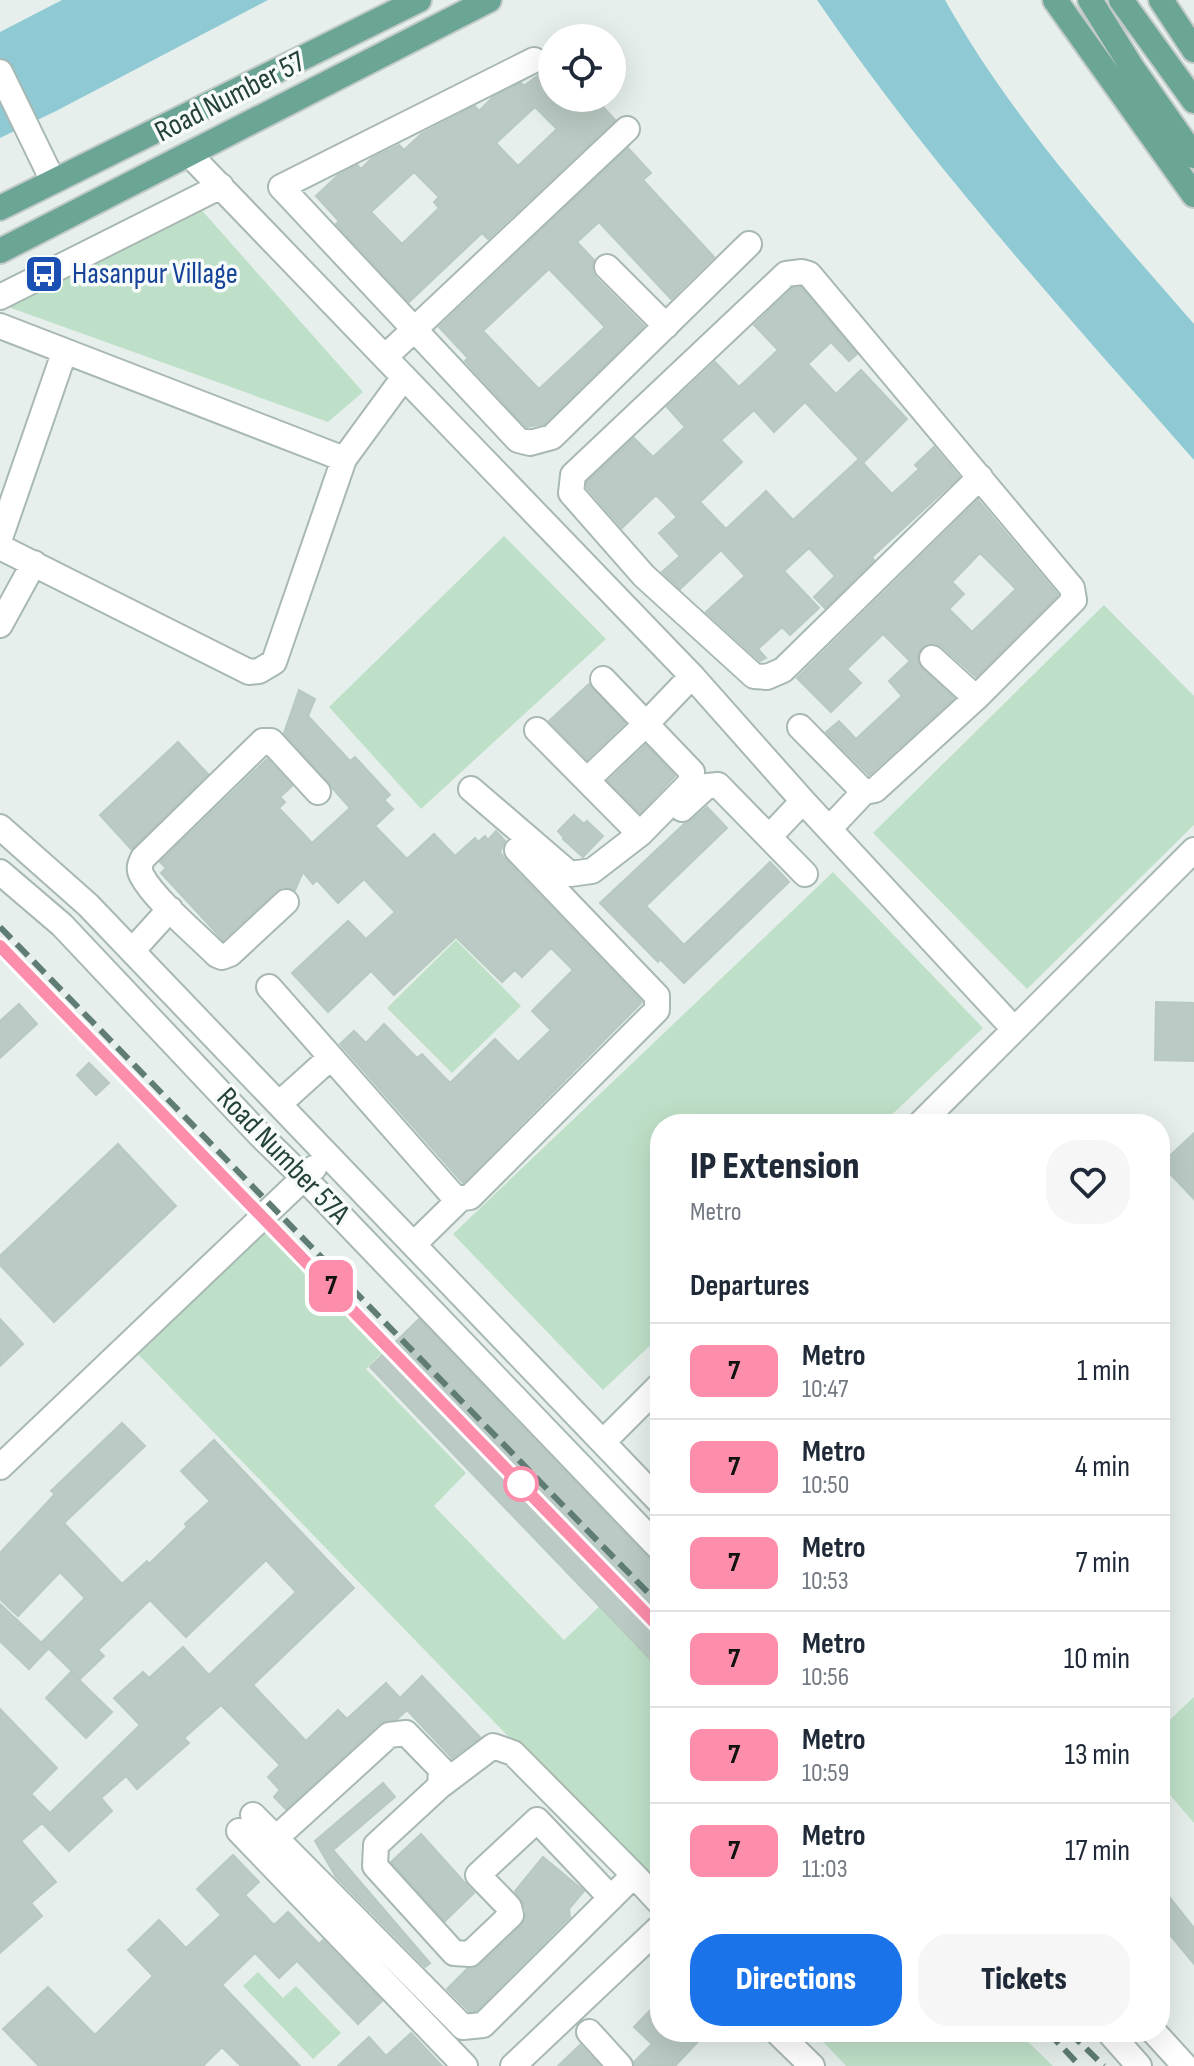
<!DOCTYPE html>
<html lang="en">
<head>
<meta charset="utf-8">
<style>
	body { margin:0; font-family:"Sofia Sans Condensed",sans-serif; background:#f6f6f7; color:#1f2937; height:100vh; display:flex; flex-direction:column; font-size:30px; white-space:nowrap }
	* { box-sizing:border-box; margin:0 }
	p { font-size:26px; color:#747a83 }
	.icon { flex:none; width:44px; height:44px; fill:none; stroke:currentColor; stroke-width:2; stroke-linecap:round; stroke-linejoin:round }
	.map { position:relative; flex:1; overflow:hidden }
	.drawer { position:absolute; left:650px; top:1114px; width:520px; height:928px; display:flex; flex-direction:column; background:#fff; border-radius:32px; box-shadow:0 8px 32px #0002 }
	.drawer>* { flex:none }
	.badge { padding:0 16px; border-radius:12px; font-size:28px; line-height:52px }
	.fabs { position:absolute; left:538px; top:24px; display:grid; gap:16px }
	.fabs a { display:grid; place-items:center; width:88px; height:88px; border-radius:50%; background:#fff; box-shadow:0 8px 32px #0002; font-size:40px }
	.map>.badge { position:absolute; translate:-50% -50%; box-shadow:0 0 0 4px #fff }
	h2 { padding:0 40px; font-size:30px; line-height:72px }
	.round { display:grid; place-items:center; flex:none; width:84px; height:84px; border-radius:32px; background:#f6f6f7 }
	.overview { display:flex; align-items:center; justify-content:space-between; height:136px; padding:0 40px }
	h1 { font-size:38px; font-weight:800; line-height:60px }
	.primary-button { display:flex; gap:16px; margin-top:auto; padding:16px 40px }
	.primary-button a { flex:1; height:92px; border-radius:32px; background:#1a73e8; color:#fff; font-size:32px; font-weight:800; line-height:92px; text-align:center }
	.primary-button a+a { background:#f6f6f7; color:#1f2937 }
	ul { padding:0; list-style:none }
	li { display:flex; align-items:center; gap:24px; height:96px; padding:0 40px; border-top:2px solid #e0e1e3 }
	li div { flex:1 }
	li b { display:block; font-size:30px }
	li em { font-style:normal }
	li .badge { min-width:88px; font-weight:700; text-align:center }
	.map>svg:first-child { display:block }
	.green { fill:#bfe0c8 }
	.water { fill:#8ec9d4 }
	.building { fill:#bbcac4; stroke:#b8c9c2; stroke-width:2; fill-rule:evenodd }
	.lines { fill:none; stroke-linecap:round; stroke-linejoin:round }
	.minor-casing { stroke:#a8b8b2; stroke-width:28 }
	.major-casing { stroke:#c2cac8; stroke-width:28 }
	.minor { stroke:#fff; stroke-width:24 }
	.major { stroke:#6aa596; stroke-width:24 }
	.rail { stroke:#5f7d75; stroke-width:6; stroke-dasharray:16 8; stroke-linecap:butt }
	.line-casing { stroke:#fff; stroke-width:18 }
	.line { stroke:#fc8eac; stroke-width:12 }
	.stop-dot { fill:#fff; stroke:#fc8eac; stroke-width:4 }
	.labels { text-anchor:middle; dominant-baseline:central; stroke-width:7; stroke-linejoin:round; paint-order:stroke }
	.street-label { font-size:30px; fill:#24423a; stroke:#f7fbf9 }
	.transit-label { font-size:30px; fill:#164399; stroke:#f7fbf9; text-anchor:start }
</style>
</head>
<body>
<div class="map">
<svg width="1194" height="2066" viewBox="0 0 1194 2066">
	<rect width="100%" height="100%" fill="#e6efeb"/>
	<path class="green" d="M 198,206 L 363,392 L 328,422 L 0,304 Z
		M 504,536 L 606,639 L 421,809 L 329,707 Z
		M 1104,605 L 1194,696 L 1194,825 L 1027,989 L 873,833 Z
		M 833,872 L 983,1028 L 882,1124 L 660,1124 L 660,1336 L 603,1390 L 453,1234 Z
		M 456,940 L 521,1006 L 452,1073 L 387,1008 Z
		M 268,1227 L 386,1349 L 366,1369 L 466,1473 L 434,1506 L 564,1640 L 603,1603 L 660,1662 L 660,1879 L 653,1886 L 137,1353 Z
		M 1194,1697 L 1194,1823 L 1160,1783 L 1160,1729 Z
		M 258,1972 L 283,1998 L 296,1986 L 341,2033 L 313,2059 L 243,1986 Z
		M 814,2032 L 1018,2032 L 1053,2066 L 846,2066 Z"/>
	<path class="water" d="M 62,0 L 268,0 L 56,111 L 0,138 L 0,32 Z
		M 817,0 L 945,0 C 1012,119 1105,222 1194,324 L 1194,460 C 1063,311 929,164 817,0 Z"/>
	<path class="building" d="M 552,60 L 552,98 L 595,98 L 615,120 L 488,239 L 482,233 L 409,302 L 336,224 L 339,221 L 316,196 L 338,175 L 357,165 L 361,169 L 372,158 L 399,145 L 404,150 L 421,134 L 475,106 L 479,111 L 493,97 L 521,83 L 524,86 L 546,69 ZM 535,107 L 557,129 L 518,166 L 496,143 ZM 414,172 L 439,197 L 434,202 L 439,208 L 402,244 L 371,212 Z
		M 628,148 L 651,173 L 643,180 L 714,257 L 671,299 L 599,222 L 577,242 L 594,260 L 592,270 L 596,278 L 644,326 L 544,424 L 526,427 L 465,361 L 468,358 L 439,327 ZM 549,269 L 605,327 L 539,389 L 483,331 Z
		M 801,287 L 857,354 L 849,361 L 831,342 L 808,364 L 836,394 L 861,370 L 907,419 L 863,463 L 892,494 L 919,469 L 915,465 L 934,447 L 959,477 L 872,557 L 874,560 L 825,608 L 814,597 L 835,576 L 809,548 L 784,571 L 819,608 L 790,635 L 782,627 L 758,649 L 766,658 L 760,661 L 706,612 L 745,576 L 721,550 L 680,589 L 662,572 L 680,556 L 659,533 L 677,517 L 656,495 L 622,528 L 587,488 L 587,482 L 634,438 L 653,457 L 685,427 L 667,407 L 715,362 L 739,387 L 778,350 L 754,325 L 793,288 ZM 805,402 L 859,459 L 793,520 L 766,491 L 726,529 L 700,502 L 742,462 L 721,440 L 754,410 L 774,432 Z
		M 978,500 L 1058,595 L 976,677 L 941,646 L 934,643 L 922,647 L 918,654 L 918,663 L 954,698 L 869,775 L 826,732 L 839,721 L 856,739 L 902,696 L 889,681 L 910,661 L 883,634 L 847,669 L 861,683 L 831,712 L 797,678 ZM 980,553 L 1016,589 L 972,632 L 949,609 L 964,594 L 952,582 Z
		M 589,684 L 625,723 L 587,759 L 549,721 Z
		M 299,690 L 315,699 L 308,716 L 350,761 L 355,757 L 390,795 L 384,800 L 393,809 L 375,826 L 407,859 L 434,834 L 455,856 L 475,838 L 478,842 L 485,836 L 488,840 L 496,831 L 505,841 L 500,852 L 506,860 L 642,1002 L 463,1183 L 340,1044 L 354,1031 L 366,1043 L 384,1024 L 417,1058 L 422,1054 L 450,1083 L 495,1039 L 518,1062 L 551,1030 L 532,1011 L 573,970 L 551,948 L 522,977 L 515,970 L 502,982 L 456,937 L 394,995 L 371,971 L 328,1012 L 292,973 L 348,921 L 366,939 L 395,912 L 364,879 L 338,903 L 317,880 L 313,884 L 303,872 L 295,890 L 283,887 L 276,891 L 223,940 L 161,873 L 166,868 L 160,862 L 267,759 L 292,786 L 280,797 L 285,802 L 279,808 L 312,843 L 350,808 L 284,733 Z
		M 178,742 L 208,774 L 131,849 L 100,815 Z
		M 646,745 L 675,776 L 640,813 L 608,781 Z
		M 707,807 L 727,828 L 646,906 L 684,945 L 770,862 L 789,882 L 684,983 L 660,959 L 658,962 L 600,903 L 684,824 L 692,820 Z
		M 574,815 L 584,824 L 587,821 L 603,836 L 583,857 L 563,839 L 564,838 L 558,831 Z
		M 1156,1002 L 1194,1003 L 1194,1061 L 1155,1060 Z
		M 19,1004 L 37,1024 L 0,1058 L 0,1021 Z
		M 89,1063 L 109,1083 L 96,1095 L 77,1075 Z
		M 1194,1133 L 1194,1199 L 1161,1164 Z
		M 118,1144 L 176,1206 L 54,1322 L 0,1265 L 0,1256 Z
		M 0,1319 L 23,1344 L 0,1366 Z
		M 419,1319 L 649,1559 L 660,1565 L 660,1653 L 652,1661 L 370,1367 Z
		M 122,1423 L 145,1446 L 64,1523 L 122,1584 L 147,1561 L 149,1564 L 187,1527 L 185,1524 L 210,1501 L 181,1471 L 214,1440 L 354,1588 L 253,1685 L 306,1741 L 338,1710 L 347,1719 L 386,1683 L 400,1698 L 422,1676 L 480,1737 L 452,1758 L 407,1710 L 397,1719 L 379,1724 L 286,1809 L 274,1797 L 280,1790 L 268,1777 L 280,1765 L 221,1705 L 184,1738 L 189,1743 L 137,1789 L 126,1776 L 101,1798 L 112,1811 L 69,1851 L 42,1823 L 21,1841 L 56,1882 L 31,1903 L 42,1916 L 0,1953 L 0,1709 L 57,1768 L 31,1794 L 50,1813 L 140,1725 L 114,1698 L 143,1672 L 149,1678 L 183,1647 L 209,1675 L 296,1592 L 266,1560 L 186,1637 L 150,1600 L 98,1650 L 104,1656 L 80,1679 L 42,1642 L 85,1598 L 60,1572 L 18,1616 L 0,1599 L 0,1553 L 55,1494 L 51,1491 Z
		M 0,1604 L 48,1649 L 29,1669 L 0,1641 Z
		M 71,1672 L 112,1712 L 86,1738 L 46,1698 Z
		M 383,1783 L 395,1797 L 333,1850 L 430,1963 L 425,1967 L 336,1877 L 315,1841 Z
		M 421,1834 L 474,1893 L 445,1921 L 391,1862 Z
		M 233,1855 L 259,1882 L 245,1895 L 274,1925 L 288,1912 L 319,1944 L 323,1940 L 382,2001 L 358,2024 L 297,1961 L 279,1978 L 255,1953 L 222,1985 L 300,2066 L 241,2066 L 222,2047 L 203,2066 L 39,2066 L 3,2029 L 48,1987 L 95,2035 L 153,1976 L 128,1950 L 159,1920 L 186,1948 L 221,1915 L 197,1889 Z
		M 543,1857 L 584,1891 L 569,1909 L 570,1917 L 476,2011 L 469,2011 L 447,1989 L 467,1969 L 480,1965 L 522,1925 L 526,1911 L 523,1903 L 515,1891 Z
		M 1160,1885 L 1194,1928 L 1194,1964 L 1160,1923 Z
		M 660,2000 L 660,2032 L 707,2032 L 675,2066 L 635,2066 L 634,2062 L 652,2044 L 634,2027 Z
		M 411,2033 L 442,2066 L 338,2066 L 369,2037 L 386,2056 Z
		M 580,2045 L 600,2066 L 558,2066 Z"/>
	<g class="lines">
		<defs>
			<path id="minor" d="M 534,60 L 281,187 L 518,440 L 530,443 L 552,437 L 749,244
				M 0,72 L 53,181
				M 189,154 L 692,676 L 803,801 L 1014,1029
				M 607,267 L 666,326
				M 0,297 L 221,186
				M 0,326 L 344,459 L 274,662 L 259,671 L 249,672 L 0,547
				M 385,357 L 627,129
				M 344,459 L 404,377
				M 0,538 L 64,353
				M 0,625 L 34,563
				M 932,658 L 976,698
				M 800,727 L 864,792 L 875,790 L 976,698 L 1074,600 L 1072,588 L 809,274 L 802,272 L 786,274 L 573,475 L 571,493 L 644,576 L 754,676 L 767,677 L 783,670 L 980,477
				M 537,730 L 640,834
				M 587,780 L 646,724 L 603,679
				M 471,789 L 570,874 L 592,871 L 640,834 L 690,783 L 692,772 L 646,724 L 692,676
				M 682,809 L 707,786 L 718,785 L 805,874
				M 0,827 L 88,905 L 660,1502
				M 829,829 L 864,792
				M 769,837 L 803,801
				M 0,872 L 62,925 L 260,1135 L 304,1178 L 660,1549
				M 286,902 L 230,954 L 222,957 L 217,955 C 197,935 154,899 142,876 C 138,869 140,864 143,858 L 263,741 L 271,741 L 318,792
				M 132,951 L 170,909
				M 269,987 L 456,1199 L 470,1197 L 657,1010 L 657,996 L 517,850
				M 279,1104 L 330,1058
				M 920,1124 L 1194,850
				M 414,1244 L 460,1199
				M 603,1442 L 660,1385
				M 0,1467 L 314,1168
				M 440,1786 L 493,1746 L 513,1753 L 634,1875
				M 253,1815 L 463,2027 L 483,2025 L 634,1875 L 660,1903
				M 239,1831 L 465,2066
				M 276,1838 L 389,1735 L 406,1733 L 441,1769 L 440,1786 L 376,1845 L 375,1866 L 454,1953 L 470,1954 L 511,1915 L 509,1907 L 478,1875 L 537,1820 L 611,1898
				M 589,2032 L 620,2066
				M 777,2032 L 812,2066
				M 1109,2032 L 1139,2066
				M 1154,2032 L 1185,2066
				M 513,2066 L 660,1927"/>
			<path id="major" d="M 1055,0 L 1194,195
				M 1090,0 L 1133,69 L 1194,156
				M 1121,0 L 1194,101
				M 1161,0 L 1194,50
				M 0,208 L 419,0
				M 0,251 L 489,0"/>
		</defs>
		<use href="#minor" class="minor-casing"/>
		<use href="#major" class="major-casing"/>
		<use href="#minor" class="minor"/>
		<use href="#major" class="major"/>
		<path class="rail" d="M 0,927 L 660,1605
			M 0,946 L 660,1628
			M 1048,2032 L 1080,2066
			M 1069,2032 L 1104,2066"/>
	</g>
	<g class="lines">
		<defs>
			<path id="line" d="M 0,946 L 660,1628"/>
		</defs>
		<use href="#line" class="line-casing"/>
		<use href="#line" class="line"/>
	</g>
	<defs>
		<symbol id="bus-square" viewBox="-11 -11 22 22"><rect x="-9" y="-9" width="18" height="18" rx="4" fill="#1a4fb4" stroke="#f7fbf9"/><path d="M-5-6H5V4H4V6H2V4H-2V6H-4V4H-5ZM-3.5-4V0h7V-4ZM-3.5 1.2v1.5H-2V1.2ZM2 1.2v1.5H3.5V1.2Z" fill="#fff"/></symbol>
	</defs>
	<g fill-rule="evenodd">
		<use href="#bus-square" x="22" y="252" width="44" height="44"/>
	</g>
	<circle class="stop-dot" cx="521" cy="1484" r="16"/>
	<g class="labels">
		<g class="street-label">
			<text transform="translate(230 97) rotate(-27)">Road Number 57</text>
			<text transform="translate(283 1156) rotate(46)">Road Number 57A</text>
		</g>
		<g class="transit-label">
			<text x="72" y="274">Hasanpur Village</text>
		</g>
	</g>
</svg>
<div class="fabs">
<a><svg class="icon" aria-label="locate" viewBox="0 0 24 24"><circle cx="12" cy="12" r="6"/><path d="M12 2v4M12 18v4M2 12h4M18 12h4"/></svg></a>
</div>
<b class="badge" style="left:331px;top:1286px;background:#fc8eac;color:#111">7</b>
<section class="drawer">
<div class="overview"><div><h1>IP Extension</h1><p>Metro</p></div><a class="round"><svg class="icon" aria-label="heart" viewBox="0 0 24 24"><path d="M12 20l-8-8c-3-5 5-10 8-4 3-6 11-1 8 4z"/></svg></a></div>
<h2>Departures</h2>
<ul>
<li><span class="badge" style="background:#fc8eac;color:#111">7</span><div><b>Metro</b><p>10:47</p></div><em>1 min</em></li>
<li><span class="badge" style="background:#fc8eac;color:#111">7</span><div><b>Metro</b><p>10:50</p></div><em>4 min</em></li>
<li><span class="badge" style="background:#fc8eac;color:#111">7</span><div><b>Metro</b><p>10:53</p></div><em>7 min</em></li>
<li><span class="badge" style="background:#fc8eac;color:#111">7</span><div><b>Metro</b><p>10:56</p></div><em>10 min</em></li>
<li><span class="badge" style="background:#fc8eac;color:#111">7</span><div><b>Metro</b><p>10:59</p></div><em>13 min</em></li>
<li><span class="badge" style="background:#fc8eac;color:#111">7</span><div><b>Metro</b><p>11:03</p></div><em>17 min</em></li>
</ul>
<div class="primary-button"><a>Directions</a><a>Tickets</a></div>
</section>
</div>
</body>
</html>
